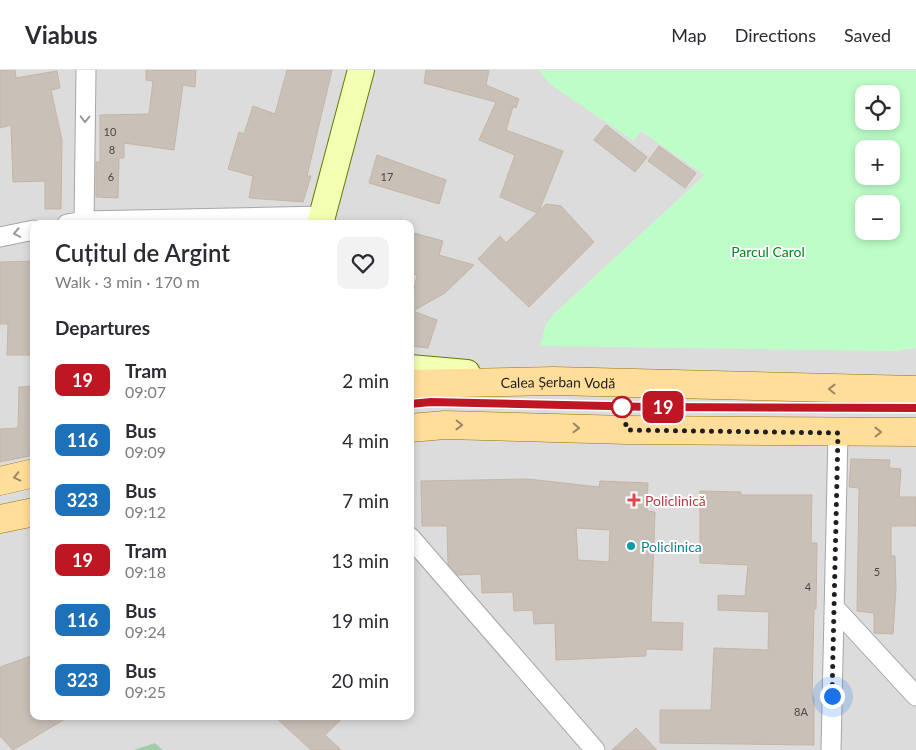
<!DOCTYPE html>
<html lang="en">
<head>
<meta charset="utf-8">
<style>
	body { margin:0; font-family:Lato,sans-serif; background:#f2f2f3; color:#2b2b33; height:100vh; display:flex; flex-direction:column; font-size:19px; white-space:nowrap }
	* { box-sizing:border-box; margin:0 }
	p { font-size:16px; color:#7c7c81 }
	.icon { flex:none; width:28px; height:28px; fill:none; stroke:currentColor; stroke-width:2; stroke-linecap:round; stroke-linejoin:round }
	.map { position:relative; flex:1; overflow:hidden }
	.sheet { position:absolute; left:30px; top:150px; width:384px; height:500px; display:flex; flex-direction:column; background:#fff; border-radius:10px; box-shadow:0 2px 8px #0003 }
	.sheet>* { flex:none }
	.badge { padding:0 10px; border-radius:8px; font-size:18px; line-height:32px }
	.tools { position:absolute; left:855px; top:15px; display:grid; gap:10px }
	.tools a { display:grid; place-items:center; width:45px; height:45px; border-radius:10px; background:#fff; box-shadow:0 2px 8px #0003; font-size:25px }
	.you { position:absolute; width:25px; height:25px; margin:-12px; border:4px solid #fff; border-radius:50%; background:#1a73e8; box-shadow:0 0 0 8px #1a73e833 }
	.map>.badge { position:absolute; translate:-50% -50%; box-shadow:0 0 0 2px #fff }
	h2 { padding:0 25px; font-size:19px; line-height:45px }
	.round { display:grid; place-items:center; flex:none; width:52px; height:52px; border-radius:10px; background:#f2f2f3 }
	.head { display:flex; align-items:center; justify-content:space-between; height:85px; padding:0 25px }
	h1 { font-size:24px; font-weight:600; line-height:38px }
	ul { padding:0; list-style:none }
	li { display:flex; align-items:center; gap:15px; height:60px; padding:0 25px }
	li div { flex:1 }
	li b { display:block; font-size:19px }
	li em { font-style:normal }
	li .badge { min-width:55px; font-weight:700; text-align:center }
	header { display:flex; align-items:center; gap:30px; box-sizing:border-box; height:70px; padding:0 25px; background:#fff; border-bottom:1px solid #e1e1e2 }
	header strong { font-size:24px }
	nav { display:flex; gap:28px; margin-inline-start:auto; font-size:18px }
	.map>svg:first-child { display:block }
	.residential { fill:#dddcdc; fill-rule:evenodd }
	.cemetery { fill:#a3ccad }
	.park { fill:#bdfec8; fill-rule:evenodd }
	.building { fill:#c9c0b7; stroke:#c4b5a5; fill-rule:evenodd }
	.lines { fill:none; stroke-linecap:round; stroke-linejoin:round }
	.street-casing { stroke:#a6a6a6; stroke-width:21 }
	.secondary-casing { stroke:#637b00; stroke-width:28 }
	.primary-casing { stroke:#997500; stroke-width:29 }
	.street { stroke:#fff; stroke-width:19 }
	.secondary { stroke:#f4ffb3; stroke-width:26 }
	.primary { stroke:#ffdd9a; stroke-width:28 }
	.oneway { stroke:#9a9a9a }
	.oneway2 { stroke:#9a8863 }
	.line-casing { stroke:#fff; stroke-width:11 }
	.line { stroke:#be1622; stroke-width:8 }
	.walk { stroke:#1f1f1f; stroke-width:5; stroke-dasharray:0 9 }
	.stop-dot { fill:#fff; stroke:#be1622; stroke-width:2.5 }
	.health-dot { fill:#e0444e; stroke:#fff; stroke-width:2 }
	.culture-dot { fill:#0f9aa8; stroke:#fff; stroke-width:2 }
	.labels { text-anchor:middle; dominant-baseline:central; stroke-width:4; stroke-linejoin:round; paint-order:stroke }
	.number-label { font-size:11px; fill:#4a4745 }
	.park-label { font-size:14px; fill:#018819; stroke:#fff }
	.street-label { font-size:14px; fill:#1f1f1f; stroke:#fff }
	.health-label { font-size:14px; fill:#be3a42; stroke:#fff; text-anchor:start }
	.culture-label { font-size:14px; fill:#0d838f; stroke:#fff; text-anchor:start }
</style>
</head>
<body>
<header>
<strong>Viabus</strong>
<nav><a>Map</a><a>Directions</a><a>Saved</a></nav>
</header>
<div class="map">
<svg width="916" height="680" viewBox="0 0 916 680">
	<rect width="100%" height="100%" fill="#f0ede4"/>
	<path class="residential" d="M 0,0 L 539,0 L 550,14 L 633,70 L 641,61 L 705,105 L 554,244 L 894,281 L 916,278 L 916,680 L 163,680 L 155,673 L 133,680 L 0,680 ZM 34,154 L 410,154 L 410,646 L 34,646 Z"/>
	<path class="cemetery" d="M 155,673 L 163,680 L 133,680 Z"/>
	<path class="park" d="M 539,0 L 916,0 L 916,278 L 894,281 L 540,276 L 546,254 L 554,244 L 705,105 L 641,61 L 634,71 L 550,14 ZM 864,24 L 891,24 L 891,51 L 864,51 ZM 864,79 L 891,79 L 891,106 L 864,106 ZM 864,134 L 891,134 L 891,161 L 864,161 Z"/>
	<path class="building" d="M 0,0 L 15,0 L 16,8 L 57,1 L 60,18 L 51,20 L 62,70 L 61,139 L 45,139 L 45,111 L 13,112 L 11,55 L 0,58 Z
		M 146,0 L 196,0 L 195,17 L 183,15 L 174,80 L 124,73 L 124,88 L 119,88 L 118,128 L 96,127 L 96,92 L 100,92 L 100,45 L 149,44 L 153,11 L 146,10 Z
		M 287,0 L 332,0 L 307,106 L 311,106 L 303,132 L 249,128 L 253,106 L 228,99 L 239,62 L 244,64 L 253,36 L 275,44 Z
		M 426,0 L 489,0 L 486,15 L 519,29 L 516,38 L 513,37 L 506,60 L 563,81 L 539,141 L 546,134 L 561,136 L 594,172 L 529,237 L 478,189 L 500,166 L 506,173 L 537,143 L 500,127 L 515,85 L 479,70 L 496,32 L 424,13 Z
		M 606,55 L 647,87 L 635,102 L 594,70 Z
		M 659,76 L 696,103 L 685,118 L 648,91 Z
		M 377,85 L 446,110 L 439,134 L 369,113 Z
		M 410,162 L 443,171 L 439,185 L 474,195 L 445,223 L 413,241 L 437,250 L 428,278 L 410,276 L 410,237 L 417,205 L 410,203 Z
		M 34,191 L 34,285 L 7,285 L 8,254 L 0,254 L 0,192 Z
		M 34,316 L 34,385 L 0,392 L 0,359 L 18,358 L 19,317 Z
		M 851,389 L 890,390 L 889,398 L 901,399 L 899,427 L 916,427 L 916,456 L 891,456 L 891,486 L 895,486 L 896,518 L 893,564 L 874,563 L 874,543 L 857,541 L 859,418 L 849,417 Z
		M 528,409 L 599,417 L 600,411 L 648,413 L 647,441 L 655,442 L 651,552 L 683,553 L 682,580 L 646,579 L 646,586 L 556,590 L 555,553 L 534,554 L 533,540 L 514,541 L 513,522 L 482,523 L 481,504 L 458,505 L 448,494 L 447,456 L 422,456 L 421,411 ZM 576,458 L 610,460 L 609,492 L 578,490 Z
		M 700,421 L 741,422 L 741,425 L 812,425 L 811,473 L 817,473 L 816,539 L 814,539 L 812,627 L 814,627 L 814,675 L 660,673 L 660,640 L 711,640 L 714,578 L 768,580 L 769,542 L 718,540 L 718,525 L 745,526 L 748,495 L 700,493 Z
		M 34,585 L 34,646 L 70,646 L 13,680 L 0,666 L 0,597 Z
		M 274,646 L 345,646 L 325,665 L 341,680 L 311,680 Z
		M 636,658 L 657,680 L 612,680 Z"/>
	<g class="lines">
		<defs>
			<path id="street" d="M 67,154 L 84,151 L 322,146
				M 84,154 L 86,0
				M 0,167 L 34,160
				M 410,467 L 595,680
				M 834,537 L 916,626
				M 831,680 L 838,363"/>
			<path id="secondary" d="M 320,154 L 361,0
				M 410,298 L 467,303"/>
			<g id="primary">
				<path id="s1" d="M 410,314 L 554,311 L 916,320"/>
				<path d="M 410,358 L 445,355 L 627,360 L 916,362"/>
				<path d="M 0,411 L 34,403"/>
				<path d="M 0,449 L 34,442"/>
			</g>
		</defs>
		<use href="#street" class="street-casing"/>
		<use href="#secondary" class="secondary-casing"/>
		<use href="#primary" class="primary-casing"/>
		<use href="#street" class="street"/>
		<use href="#secondary" class="secondary"/>
		<use href="#primary" class="primary"/>
	</g>
	<defs><path id="oneway-chevron" d="M-2-3.5L2.5 0L-2 3.5" fill="none" stroke-width="1.6" stroke-linecap="round" stroke-linejoin="round" transform="scale(1.25)"/></defs>
	<g class="oneway">
		<use href="#oneway-chevron" transform="translate(85 49) rotate(91)"/>
		<use href="#oneway-chevron" transform="translate(17 163) rotate(169)"/>
	</g>
	<g class="oneway2">
		<use href="#oneway-chevron" transform="translate(832 319) rotate(-179)"/>
		<use href="#oneway-chevron" transform="translate(459 355) rotate(1)"/>
		<use href="#oneway-chevron" transform="translate(576 358) rotate(2)"/>
		<use href="#oneway-chevron" transform="translate(878 362) rotate(-1)"/>
		<use href="#oneway-chevron" transform="translate(17 407) rotate(167)"/>
	</g>
	<g class="lines">
		<defs>
			<path id="line" d="M 410,334 L 431,332 L 652,337 L 916,338"/>
		</defs>
		<use href="#line" class="line-casing"/>
		<use href="#line" class="line"/>
		<path class="walk" d="M 622,337 L 627,360 L 838,363 L 832,626"/>
	</g>
	<circle class="stop-dot" cx="622" cy="337" r="10"/>
	<path class="health-dot" d="M631.5 422.5h5v5h5v5h-5v5h-5v-5h-5v-5h5z"/>
	<circle class="culture-dot" cx="631" cy="476" r="5"/>
	<g class="labels">
		<g class="number-label">
			<text x="110" y="61">10</text>
			<text x="112" y="79">8</text>
			<text x="111" y="106">6</text>
			<text x="387" y="106">17</text>
			<text x="877" y="501">5</text>
			<text x="808" y="516">4</text>
			<text x="801" y="641">8A</text>
		</g>
		<g class="park-label">
			<text x="768" y="181">Parcul Carol</text>
		</g>
		<g class="street-label">
			<text stroke="none"><textPath href="#s1" startOffset="148">Calea Șerban Vodă</textPath></text>
		</g>
		<g class="health-label">
			<text x="645" y="430">Policlinică</text>
		</g>
		<g class="culture-label">
			<text x="641" y="476">Policlinica</text>
		</g>
	</g>
</svg>
<div class="tools">
<a><svg class="icon" aria-label="locate" viewBox="0 0 24 24"><circle cx="12" cy="12" r="6"/><path d="M12 2v4M12 18v4M2 12h4M18 12h4"/></svg></a>
<a>+</a>
<a>−</a>
</div>
<div class="you" style="left:832px;top:626px"></div>
<b class="badge" style="left:663px;top:337px;background:#be1622;color:#fff">19</b>
<section class="sheet">
<div class="head"><div><h1>Cuțitul de Argint</h1><p>Walk · 3 min · 170 m</p></div><a class="round"><svg class="icon" aria-label="heart" viewBox="0 0 24 24"><path d="M12 20l-8-8c-3-5 5-10 8-4 3-6 11-1 8 4z"/></svg></a></div>
<h2>Departures</h2>
<ul>
<li><span class="badge" style="background:#be1622;color:#fff">19</span><div><b>Tram</b><p>09:07</p></div><em>2 min</em></li>
<li><span class="badge" style="background:#1d71b8;color:#fff">116</span><div><b>Bus</b><p>09:09</p></div><em>4 min</em></li>
<li><span class="badge" style="background:#1d71b8;color:#fff">323</span><div><b>Bus</b><p>09:12</p></div><em>7 min</em></li>
<li><span class="badge" style="background:#be1622;color:#fff">19</span><div><b>Tram</b><p>09:18</p></div><em>13 min</em></li>
<li><span class="badge" style="background:#1d71b8;color:#fff">116</span><div><b>Bus</b><p>09:24</p></div><em>19 min</em></li>
<li><span class="badge" style="background:#1d71b8;color:#fff">323</span><div><b>Bus</b><p>09:25</p></div><em>20 min</em></li>
</ul>
</section>
</div>
</body>
</html>
